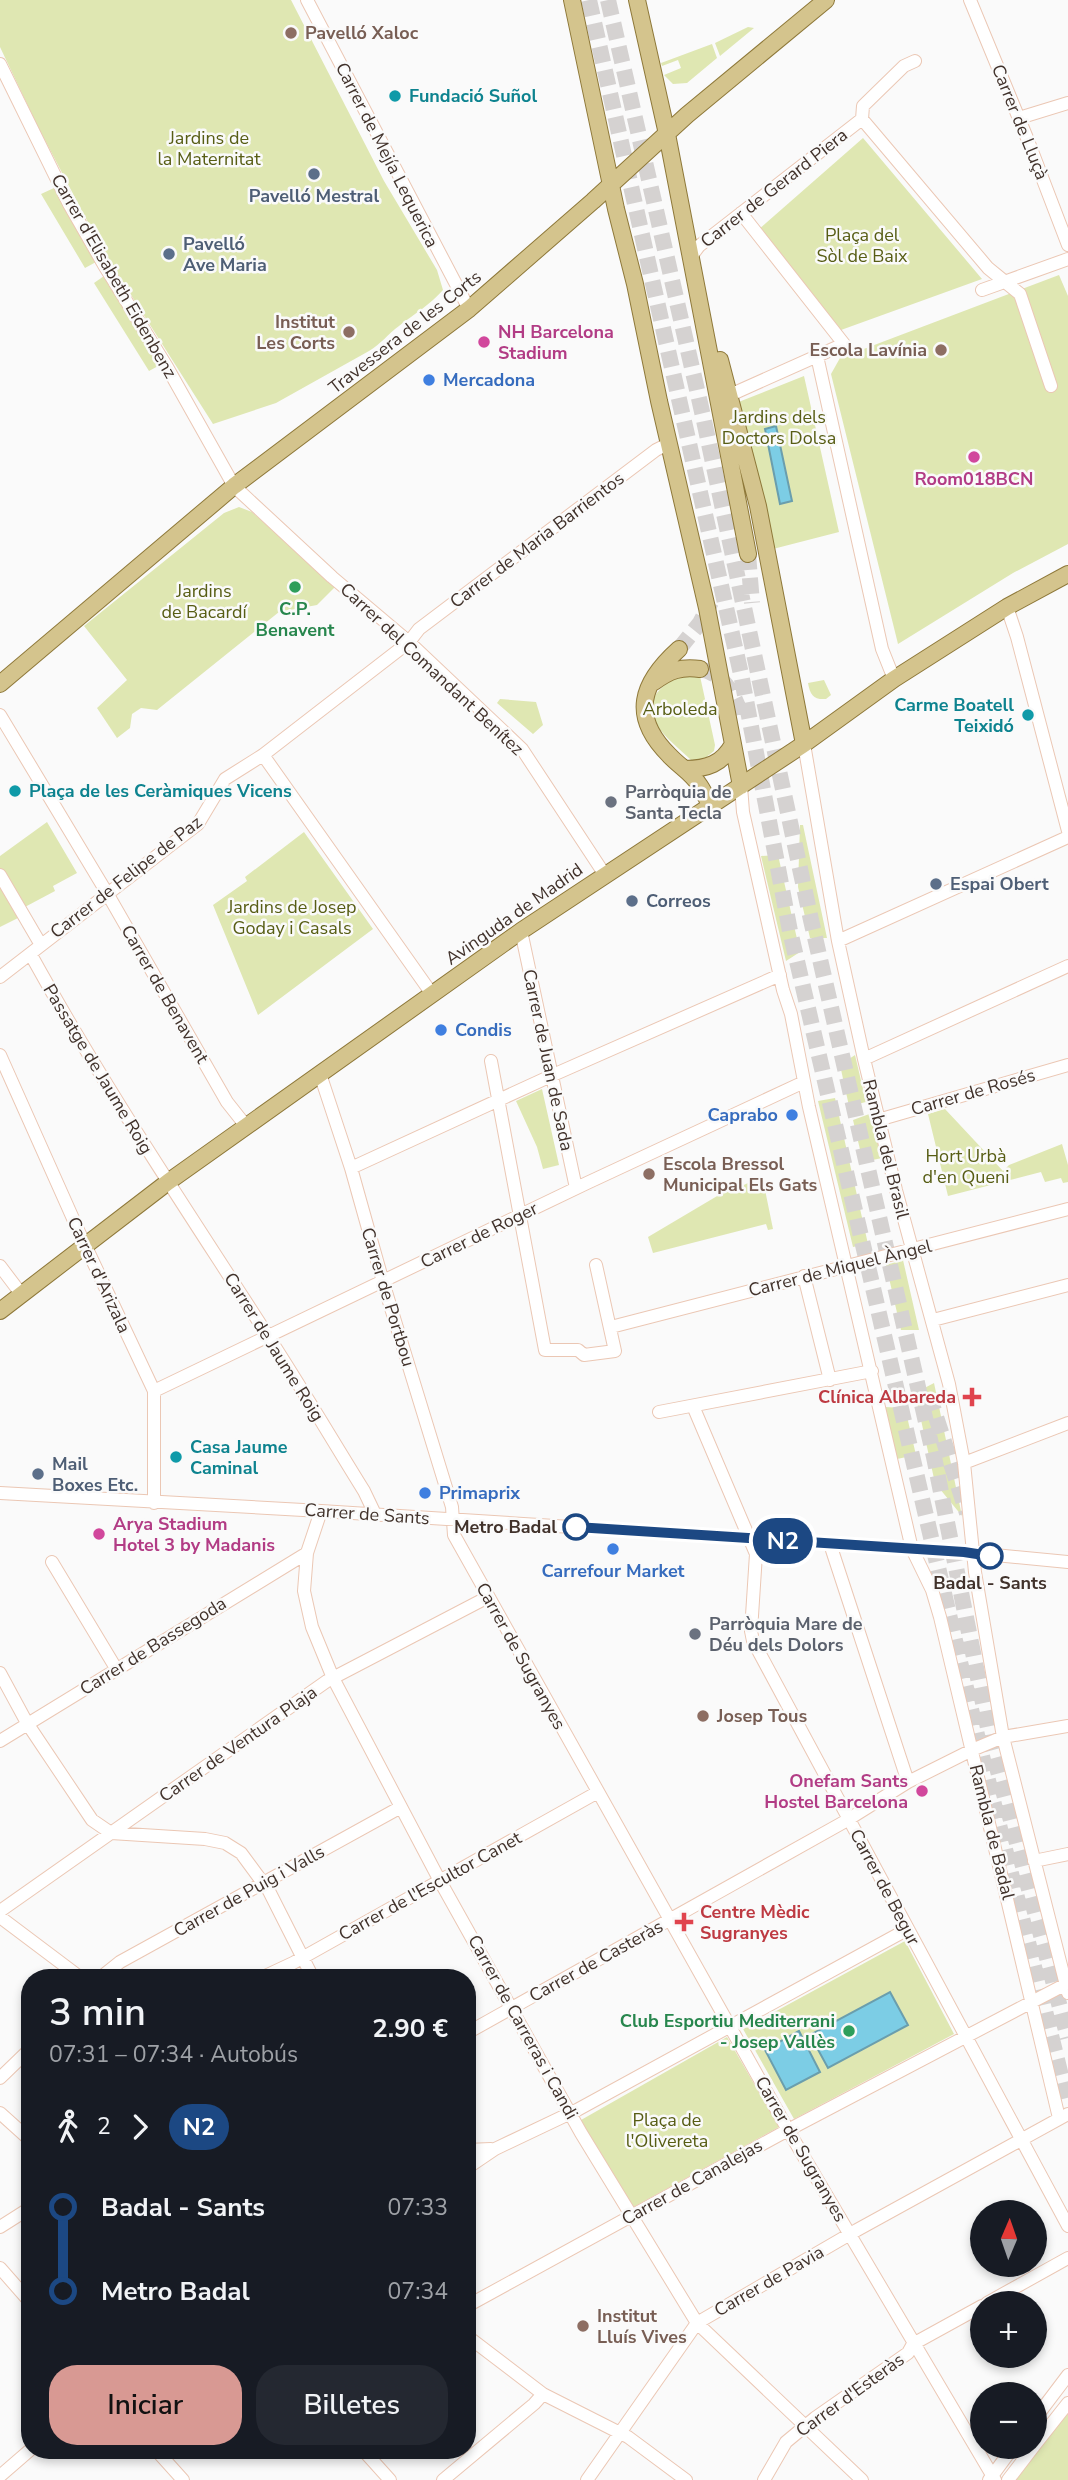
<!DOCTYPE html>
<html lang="es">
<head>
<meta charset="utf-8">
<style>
	body { margin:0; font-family:"Nunito Sans",sans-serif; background:#242831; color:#f1f3f6; height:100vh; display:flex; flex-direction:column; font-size:26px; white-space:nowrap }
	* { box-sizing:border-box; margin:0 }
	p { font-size:23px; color:#9ea1a6 }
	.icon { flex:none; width:38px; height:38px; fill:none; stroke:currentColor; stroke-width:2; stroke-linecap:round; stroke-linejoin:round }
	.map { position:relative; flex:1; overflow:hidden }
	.side { position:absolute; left:21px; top:1969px; width:455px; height:490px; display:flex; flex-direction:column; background:#171b24; border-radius:28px; box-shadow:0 4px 10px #0003 }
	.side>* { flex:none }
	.badge { padding:0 14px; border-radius:23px; font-size:24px; line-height:46px }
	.needle { width:46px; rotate:2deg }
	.fabs { position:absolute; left:970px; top:2200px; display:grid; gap:14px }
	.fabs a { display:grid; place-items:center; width:77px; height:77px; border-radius:50%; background:#171b24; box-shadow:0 4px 10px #0003; font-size:35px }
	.map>.badge { position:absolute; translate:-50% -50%; box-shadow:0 0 0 4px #fff }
	.legs { display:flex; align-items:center; gap:10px; height:77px; padding:0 28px; font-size:23px }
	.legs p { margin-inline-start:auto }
	.summary { display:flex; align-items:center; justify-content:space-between; height:119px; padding:0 28px }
	h1 { font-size:38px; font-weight:600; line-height:52px }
	.button { display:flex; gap:14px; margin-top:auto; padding:14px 28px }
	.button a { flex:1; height:80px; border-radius:28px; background:#d89993; color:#111; font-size:28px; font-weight:600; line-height:80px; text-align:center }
	.button a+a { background:#242831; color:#f1f3f6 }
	ul { padding:0 28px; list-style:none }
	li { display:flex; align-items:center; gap:24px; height:84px; font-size:26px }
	li i { display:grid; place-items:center; width:10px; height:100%; margin:0 9px; background:currentColor }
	li i::after { content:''; width:18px; height:18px; margin:-9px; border:5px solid; border-radius:50%; background:#171b24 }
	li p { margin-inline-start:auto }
	li:first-child i { background:linear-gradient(#0000 50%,currentColor 0) }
	li:last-child i { background:linear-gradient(currentColor 50%,#0000 0) }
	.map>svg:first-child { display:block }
	.green { fill:#dfe7b2 }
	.water { fill:#7ccde5; stroke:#6a9ead; stroke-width:2 }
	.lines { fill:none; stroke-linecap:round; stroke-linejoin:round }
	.major-tunnel { stroke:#d5d2d1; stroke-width:16; stroke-dasharray:16 8; stroke-linecap:butt }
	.minor-casing { stroke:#ebc7b4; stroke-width:14 }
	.major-casing { stroke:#8e7839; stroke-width:18 }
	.minor { stroke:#fff; stroke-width:12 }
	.major { stroke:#d4c48d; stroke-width:16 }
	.line-1-casing { stroke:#fff; stroke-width:16 }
	.line-1 { stroke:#1c4883; stroke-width:10 }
	.education-dot { fill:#8d6e63; stroke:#fafafa; stroke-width:2.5 }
	.culture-dot { fill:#0f9aa8; stroke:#fafafa; stroke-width:2.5 }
	.service-dot { fill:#5c6f8a; stroke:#fafafa; stroke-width:2.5 }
	.hotel-dot { fill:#d1479c; stroke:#fafafa; stroke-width:2.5 }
	.shop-dot { fill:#3f7fe0; stroke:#fafafa; stroke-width:2.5 }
	.leisure-dot { fill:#2e9e5b; stroke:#fafafa; stroke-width:2.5 }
	.worship-dot { fill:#6b7280; stroke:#fafafa; stroke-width:2.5 }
	.health-dot { fill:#e0444e; stroke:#fafafa; stroke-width:2.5 }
	.stop-1-dot { fill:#fff; stroke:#1c4883; stroke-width:3.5 }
	.labels { text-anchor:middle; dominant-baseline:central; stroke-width:5; stroke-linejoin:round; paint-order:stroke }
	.education-label { font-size:18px; font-weight:bold; fill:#785e54; stroke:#fafafa; text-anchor:start }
	.culture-label { font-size:18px; font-weight:bold; fill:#0d838f; stroke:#fafafa; text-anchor:start }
	.street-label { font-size:18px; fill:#41322b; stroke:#fafafa }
	.park-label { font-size:18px; fill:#575d14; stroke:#fafafa }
	.service-label { font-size:18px; font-weight:bold; fill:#4e5e75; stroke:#fafafa; text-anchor:start }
	.hotel-label { font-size:18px; font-weight:bold; fill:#b23c85; stroke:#fafafa; text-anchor:start }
	.shop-label { font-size:18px; font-weight:bold; fill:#366cbe; stroke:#fafafa; text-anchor:start }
	.leisure-label { font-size:18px; font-weight:bold; fill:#27864d; stroke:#fafafa }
	.worship-label { font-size:18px; font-weight:bold; fill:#5b616d; stroke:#fafafa; text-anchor:start }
	.health-label { font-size:18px; font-weight:bold; fill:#be3a42; stroke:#fafafa; text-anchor:end }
	.stop-label { font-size:18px; font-weight:bold; fill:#41322b; stroke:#fafafa; text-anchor:end }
</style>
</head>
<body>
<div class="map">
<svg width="1068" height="2480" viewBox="0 0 1068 2480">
	<rect width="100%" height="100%" fill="#fafafa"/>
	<path class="green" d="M 0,0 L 291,0 L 384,181 L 437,270 L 443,290 C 430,305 414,314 399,326 C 388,334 381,344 369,351 L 276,403 L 213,424 L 103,251 L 37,125 L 0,47 Z
		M 748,27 L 754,28 L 720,56 L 715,43 Z
		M 712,44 L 717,58 L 687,83 L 673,84 L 664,75 L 681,68 L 678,60 L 662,66 L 661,63 Z
		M 863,138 L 982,279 L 841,330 L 758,230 Z
		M 54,188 L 96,262 L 85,268 L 41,194 Z
		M 1059,275 L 1068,296 L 1068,544 L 1013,573 L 898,644 L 831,374 L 840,358 Z
		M 104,276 L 160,365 L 149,371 L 94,283 Z
		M 804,376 L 839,532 L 773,549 L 736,403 Z
		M 239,507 L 252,512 L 336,586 L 317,605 L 279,612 L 157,710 L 141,708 L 132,714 L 130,728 L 117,738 L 97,708 L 127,680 L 84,626 L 224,513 Z
		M 685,675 L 700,676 L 715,745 L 714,751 L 699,763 L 692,761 C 680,749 665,738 656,724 C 642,701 663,681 685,675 Z
		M 824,680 L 831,695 L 826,699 C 814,700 810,695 808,683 Z
		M 500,699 L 536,702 L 543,725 L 533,734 L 497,703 Z
		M 47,822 L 77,873 L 53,886 L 55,891 L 23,908 L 0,869 L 0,856 Z
		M 800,825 L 803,825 L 827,938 L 810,938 L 798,887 Z
		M 304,832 L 373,929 L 258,1015 L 213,905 L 247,881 L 245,877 Z
		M 778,855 L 800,952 L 786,961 L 761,856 Z
		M 0,881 L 22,916 L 0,927 Z
		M 855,1055 L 866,1102 L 849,1106 L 840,1065 Z
		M 542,1089 L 559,1165 L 543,1169 L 537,1147 L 516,1101 Z
		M 835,1098 L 868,1244 L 853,1247 L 818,1101 Z
		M 945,1109 L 1003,1171 L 1009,1165 L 1062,1144 L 1068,1165 L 1068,1182 L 1063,1183 L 1061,1178 L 1045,1182 L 1041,1172 L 948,1196 L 928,1114 Z
		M 872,1113 L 882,1158 L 863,1162 L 853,1120 Z
		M 763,1180 L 773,1229 L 768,1230 L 766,1224 L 653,1253 L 648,1237 L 729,1189 L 731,1191 L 748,1183 Z
		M 903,1260 L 919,1330 L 901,1330 L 886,1265 Z
		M 934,1383 L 962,1516 L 935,1483 L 915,1393 Z
		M 885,1407 L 905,1408 L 916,1455 L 897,1459 Z
		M 905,1941 L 954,2034 L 794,2119 L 743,2029 Z
		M 727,2037 L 779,2127 L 630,2209 L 581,2120 Z
		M 1068,2411 L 1068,2480 L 1012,2480 Z"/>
	<path class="water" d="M 776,426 L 792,501 L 780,504 L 765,429 Z
		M 890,1992 L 908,2025 L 828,2068 L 810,2035 Z
		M 799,2031 L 820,2072 L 786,2090 L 765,2050 Z"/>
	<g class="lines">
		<path class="major-tunnel" d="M 589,0 L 741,674 L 790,931 L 980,1748 L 1068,2104
			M 608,0 L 703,416 L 811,920 L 934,1457 L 992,1748 L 1068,2038
			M 748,554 L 752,603
			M 679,649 L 700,623 L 711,602
			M 700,669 C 725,674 734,695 742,717
			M 929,1395 L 967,1513"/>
		<defs>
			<path id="minor" d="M 307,0 L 469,309
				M 970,0 L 1027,138 L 1068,245
				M 0,64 L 69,204 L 104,265 L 167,367 L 234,486 L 332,577 L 409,642 L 522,749 L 605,875
				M 1019,118 L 1068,103
				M 862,119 L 988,268 L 1020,294 L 1051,386
				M 690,258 L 699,246 L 862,119 L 863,106 L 904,66 L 915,61
				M 982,290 L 1068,259
				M 817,356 L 882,649 L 894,679
				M 730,395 L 844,344 L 741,213
				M 1007,607 L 1017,637 L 1068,831
				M 0,715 L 107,893 L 227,1102 L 246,1126
				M 804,744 L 838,941 L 864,1059 L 896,1190 L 949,1384 L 964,1463 L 975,1572 L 1003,1737 L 1068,1993
				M 263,755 L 432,994
				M 741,786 L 743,812 L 783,990 L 791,1014 L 809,1107 L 912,1549 L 932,1590 L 940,1617 L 1059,2118
				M 0,875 L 41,945
				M 521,931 L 576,1188
				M 838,941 L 1068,837
				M 31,955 C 104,1087 185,1207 266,1333 C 300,1385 331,1438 364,1491 L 375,1514
				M 0,977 L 198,824 L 225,779 L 263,755 L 409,642 L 419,629 L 656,450 L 670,443
				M 0,1055 L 79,1232 L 154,1391 L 154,1503
				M 864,1059 L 1068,966
				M 491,1061 L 545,1350 L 578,1350 L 584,1355 L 615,1351 L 596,1265
				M 320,1074 L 351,1168 L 383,1282 L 452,1507 L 454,1535 L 788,2130 L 995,2480
				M 878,1120 L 1068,1065
				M 351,1168 L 553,1075 L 780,975
				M 0,1266 L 22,1295
				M 804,1276 L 830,1380
				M 933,1320 L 1068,1285
				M 611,1327 L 1068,1209
				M 154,1391 L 587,1183 L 804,1082
				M 693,1406 L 756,1554 L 751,1631 L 753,1641 L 1068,2226
				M 659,1412 L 872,1371
				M 964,1463 L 1068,1423
				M 0,1493 L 321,1511 L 964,1552 L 1068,1562
				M 321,1511 L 307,1553 L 304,1591 L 312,1627 L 333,1678 L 440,1881 L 581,2133 L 697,2323 L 862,2480
				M 830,1544 L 908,1782
				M 52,1562 L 117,1670
				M 0,1673 L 27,1723 L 92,1820 L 111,1833 L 205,1839 L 225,1843 L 241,1853 L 269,1891 L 313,1978
				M 0,1741 L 307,1553
				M 1034,1861 L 1068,1854
				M 0,1911 L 327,1681 L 488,1597
				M 0,1917 L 81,1978
				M 100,1978 L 120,1962 L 401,1807
				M 261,1978 L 293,1963 L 598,1792
				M 467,2033 L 844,1822 L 908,1782 L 972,1750 L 1003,1737 L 1068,1726
				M 0,2078 L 30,2049
				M 0,2113 L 30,2140
				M 467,2150 L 491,2149
				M 467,2168 L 495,2149 L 577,2110 L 908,1929
				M 0,2227 L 30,2208
				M 0,2268 L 30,2302
				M 987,2303 L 1068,2258
				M 467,2306 L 788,2130 L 1068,1983
				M 467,2336 L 543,2394 L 628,2437 L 686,2480
				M 913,2344 L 982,2306
				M 1034,2420 L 1068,2375
				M 1034,2446 L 1068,2403
				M 156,2450 L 183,2480
				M 363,2450 L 390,2480
				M 0,2476 L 30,2450
				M 443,2480 L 534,2404 L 543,2394
				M 587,2480 L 697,2323 L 857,2230 L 1068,2114
				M 764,2480 L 786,2442 L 815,2418 L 908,2353 L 913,2344
				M 989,2480 L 1014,2446
				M 1008,2480 L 1034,2446"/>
			<path id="major" d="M 572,0 L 616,209 L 635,284 L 659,401 L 707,608 L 741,786
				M 637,0 L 667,134 L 748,554
				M 720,360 L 758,506 L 804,744
				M 679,649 C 641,683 630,716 669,755 C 679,766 692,773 700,786 C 704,792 707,799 710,805
				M 654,682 C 669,671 681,666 700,669
				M 0,684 L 234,486 L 469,309 L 593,201 L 687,115 L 826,0
				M 685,769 C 707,769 722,764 733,744
				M 0,1311 L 168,1182 L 521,931 L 804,744 L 894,679 L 1007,607 L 1068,574"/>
		</defs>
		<use href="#minor" class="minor-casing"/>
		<use href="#major" class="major-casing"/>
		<use href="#minor" class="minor"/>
		<use href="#major" class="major"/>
	</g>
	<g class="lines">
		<defs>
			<path id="line-1" d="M 576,1527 L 964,1552 L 990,1556"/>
		</defs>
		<use href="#line-1" class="line-1-casing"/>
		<use href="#line-1" class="line-1"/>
	</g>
	<g class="education-dot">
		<circle cx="291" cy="33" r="7"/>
		<circle cx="349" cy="332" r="7"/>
		<circle cx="941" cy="350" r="7"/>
		<circle cx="649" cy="1174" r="7"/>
		<circle cx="703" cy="1716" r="7"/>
		<circle cx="583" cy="2326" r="7"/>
	</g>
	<g class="culture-dot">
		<circle cx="395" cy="96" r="7"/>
		<circle cx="1028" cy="715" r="7"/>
		<circle cx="15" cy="791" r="7"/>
		<circle cx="176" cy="1457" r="7"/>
	</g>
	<g class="service-dot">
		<circle cx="314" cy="174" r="7"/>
		<circle cx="169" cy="254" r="7"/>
		<circle cx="936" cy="884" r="7"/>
		<circle cx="632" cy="901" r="7"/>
		<circle cx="38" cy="1474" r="7"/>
	</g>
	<g class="hotel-dot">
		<circle cx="484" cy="342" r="7"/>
		<circle cx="974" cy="457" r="7"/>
		<circle cx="99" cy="1534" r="7"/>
		<circle cx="922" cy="1791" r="7"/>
	</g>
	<g class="shop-dot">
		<circle cx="429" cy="380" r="7"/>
		<circle cx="441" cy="1030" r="7"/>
		<circle cx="792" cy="1115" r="7"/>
		<circle cx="425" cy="1493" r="7"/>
		<circle cx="613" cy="1549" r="7"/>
	</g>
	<g class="leisure-dot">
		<circle cx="295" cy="587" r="7"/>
		<circle cx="849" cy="2031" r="7"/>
	</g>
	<g class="worship-dot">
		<circle cx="611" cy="802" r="7"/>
		<circle cx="695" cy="1634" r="7"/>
	</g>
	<g class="health-dot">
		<path d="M968.5 1386.5h7v7h7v7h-7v7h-7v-7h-7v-7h7z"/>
		<path d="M680.5 1911.5h7v7h7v7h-7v7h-7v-7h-7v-7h7z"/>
	</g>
	<g class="stop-1-dot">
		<circle cx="576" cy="1527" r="12"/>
		<circle cx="990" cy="1556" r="12"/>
	</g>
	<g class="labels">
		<g class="education-label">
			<text x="305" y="33">Pavelló Xaloc</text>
			<text x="335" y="322" text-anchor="end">Institut<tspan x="335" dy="21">Les Corts</tspan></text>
			<text x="927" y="350" text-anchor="end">Escola Lavínia</text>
			<text x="663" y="1164">Escola Bressol<tspan x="663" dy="21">Municipal Els Gats</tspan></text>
			<text x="717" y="1716">Josep Tous</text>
			<text x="597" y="2316">Institut<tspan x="597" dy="21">Lluís Vives</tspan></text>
		</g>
		<g class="culture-label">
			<text x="409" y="96">Fundació Suñol</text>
			<text x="1014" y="705" text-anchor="end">Carme Boatell<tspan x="1014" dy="21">Teixidó</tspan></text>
			<text x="29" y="791">Plaça de les Ceràmiques Vicens</text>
			<text x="190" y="1447">Casa Jaume<tspan x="190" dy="21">Caminal</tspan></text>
		</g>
		<g class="street-label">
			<text transform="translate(1020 122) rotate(68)">Carrer de Lluçà</text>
			<text transform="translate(387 155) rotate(63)">Carrer de Mejía Lequerica</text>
			<text transform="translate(774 188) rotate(-38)">Carrer de Gerard Piera</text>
			<text transform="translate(114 276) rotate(60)">Carrer d'Elisabeth Eidenbenz</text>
			<text transform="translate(405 332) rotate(-38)">Travessera de les Corts</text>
			<text transform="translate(537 540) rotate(-37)">Carrer de Maria Barrientos</text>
			<text transform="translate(432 669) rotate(43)">Carrer del Comandant Benítez</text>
			<text transform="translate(126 877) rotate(-38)">Carrer de Felipe de Paz</text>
			<text transform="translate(514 914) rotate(-35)">Avinguda de Madrid</text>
			<text transform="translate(165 994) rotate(60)">Carrer de Benavent</text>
			<text transform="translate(548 1060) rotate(78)">Carrer de Juan de Sada</text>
			<text transform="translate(98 1069) rotate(59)">Passatge de Jaume Roig</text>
			<text transform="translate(973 1092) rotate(-16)">Carrer de Rosés</text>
			<text transform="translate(886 1149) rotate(76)">Rambla del Brasil</text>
			<text transform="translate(479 1235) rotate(-26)">Carrer de Roger</text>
			<text transform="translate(840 1268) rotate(-14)">Carrer de Miquel Àngel</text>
			<text transform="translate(99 1275) rotate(65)">Carrer d'Arizala</text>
			<text transform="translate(388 1297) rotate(73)">Carrer de Portbou</text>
			<text transform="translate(274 1347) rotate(58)">Carrer de Jaume Roig</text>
			<text transform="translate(367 1514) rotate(4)">Carrer de Sants</text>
			<text transform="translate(153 1646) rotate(-32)">Carrer de Bassegoda</text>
			<text transform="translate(521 1656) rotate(61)">Carrer de Sugranyes</text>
			<text transform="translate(238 1744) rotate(-35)">Carrer de Ventura Plaja</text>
			<text transform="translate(992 1832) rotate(76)">Rambla de Badal</text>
			<text transform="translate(430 1886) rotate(-29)">Carrer de l'Escultor Canet</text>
			<text transform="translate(885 1887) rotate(62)">Carrer de Begur</text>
			<text transform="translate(249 1891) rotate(-29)">Carrer de Puig i Valls</text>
			<text transform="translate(596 1961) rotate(-29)">Carrer de Casteràs</text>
			<text transform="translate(523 2027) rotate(61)">Carrer de Carreras i Candi</text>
			<text transform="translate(801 2149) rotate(60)">Carrer de Sugranyes</text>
			<text transform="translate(692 2182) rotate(-29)">Carrer de Canalejas</text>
			<text transform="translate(769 2281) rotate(-30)">Carrer de Pavia</text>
			<text transform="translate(850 2395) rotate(-36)">Carrer d'Esteràs</text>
		</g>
		<g class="park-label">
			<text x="209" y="138">Jardins de<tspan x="209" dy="21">la Maternitat</tspan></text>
			<text x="862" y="235">Plaça del<tspan x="862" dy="21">Sòl de Baix</tspan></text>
			<text x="779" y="417">Jardins dels<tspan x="779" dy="21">Doctors Dolsa</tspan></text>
			<text x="204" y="591">Jardins<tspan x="204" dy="21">de Bacardí</tspan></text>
			<text x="680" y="709">Arboleda</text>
			<text x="292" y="907">Jardins de Josep<tspan x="292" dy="21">Goday i Casals</tspan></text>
			<text x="966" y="1156">Hort Urbà<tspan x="966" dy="21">d'en Queni</tspan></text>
			<text x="667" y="2120">Plaça de<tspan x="667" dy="21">l'Olivereta</tspan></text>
		</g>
		<g class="service-label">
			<text x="314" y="196" text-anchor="middle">Pavelló Mestral</text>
			<text x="183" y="244">Pavelló<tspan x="183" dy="21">Ave Maria</tspan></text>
			<text x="950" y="884">Espai Obert</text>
			<text x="646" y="901">Correos</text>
			<text x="52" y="1464">Mail<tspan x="52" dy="21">Boxes Etc.</tspan></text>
		</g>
		<g class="hotel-label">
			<text x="498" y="332">NH Barcelona<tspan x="498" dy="21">Stadium</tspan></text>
			<text x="974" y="479" text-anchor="middle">Room018BCN</text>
			<text x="113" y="1524">Arya Stadium<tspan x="113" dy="21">Hotel 3 by Madanis</tspan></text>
			<text x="908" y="1781" text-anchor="end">Onefam Sants<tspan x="908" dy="21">Hostel Barcelona</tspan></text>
		</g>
		<g class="shop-label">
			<text x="443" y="380">Mercadona</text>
			<text x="455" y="1030">Condis</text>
			<text x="778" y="1115" text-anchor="end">Caprabo</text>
			<text x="439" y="1493">Primaprix</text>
			<text x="613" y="1571" text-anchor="middle">Carrefour Market</text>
		</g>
		<g class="leisure-label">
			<text x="295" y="609">C.P.<tspan x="295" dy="21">Benavent</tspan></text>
			<text x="835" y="2021" text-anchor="end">Club Esportiu Mediterrani<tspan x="835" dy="21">- Josep Vallès</tspan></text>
		</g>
		<g class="worship-label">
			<text x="625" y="792">Parròquia de<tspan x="625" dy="21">Santa Tecla</tspan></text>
			<text x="709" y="1624">Parròquia Mare de<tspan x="709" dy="21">Déu dels Dolors</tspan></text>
		</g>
		<g class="health-label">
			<text x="956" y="1397">Clínica Albareda</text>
			<text x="700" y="1912" text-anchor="start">Centre Mèdic<tspan x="700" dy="21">Sugranyes</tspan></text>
		</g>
		<g class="stop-label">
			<text x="557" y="1527">Metro Badal</text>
			<text x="990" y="1583" text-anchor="middle">Badal - Sants</text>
		</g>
	</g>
</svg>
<div class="fabs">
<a><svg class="needle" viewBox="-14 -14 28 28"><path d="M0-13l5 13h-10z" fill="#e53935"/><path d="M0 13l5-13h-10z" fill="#9ea1a6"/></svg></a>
<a>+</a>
<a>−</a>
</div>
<b class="badge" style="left:783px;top:1541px;background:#1c4883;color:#fff">N2</b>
<section class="side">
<div class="summary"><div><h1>3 min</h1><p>07:31 – 07:34 · Autobús</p></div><b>2.90 €</b></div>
<div class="legs"><svg class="icon" aria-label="walk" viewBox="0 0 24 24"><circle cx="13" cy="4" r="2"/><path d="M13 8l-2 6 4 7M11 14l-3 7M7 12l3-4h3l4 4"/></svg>2<svg class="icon" aria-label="forward" viewBox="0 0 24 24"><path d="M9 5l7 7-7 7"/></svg><b class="badge" style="background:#1c4883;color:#fff">N2</b></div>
<ul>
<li><i style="color:#1c4883"></i><b>Badal - Sants</b><p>07:33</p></li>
<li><i style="color:#1c4883"></i><b>Metro Badal</b><p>07:34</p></li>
</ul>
<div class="button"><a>Iniciar</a><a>Billetes</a></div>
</section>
</div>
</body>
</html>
